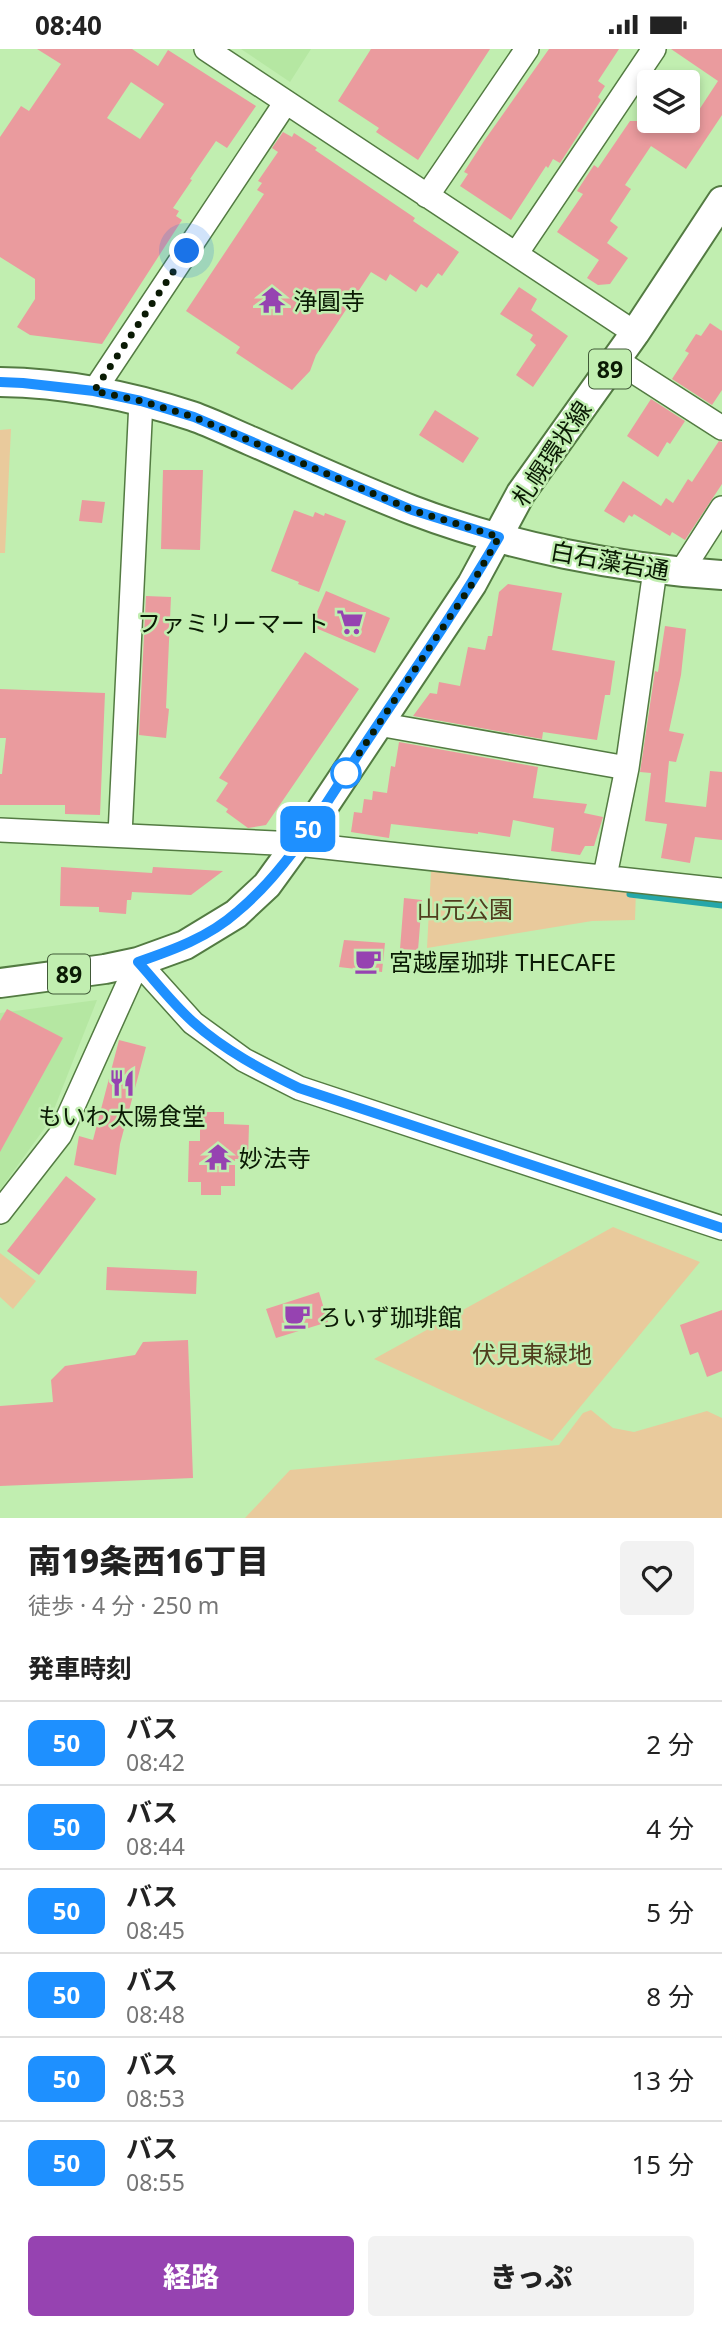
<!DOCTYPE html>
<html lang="ja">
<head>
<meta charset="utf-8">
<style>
	body { margin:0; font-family:"Noto Sans","Noto Sans JP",sans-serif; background:#f2f2f2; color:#222; height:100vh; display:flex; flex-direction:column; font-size:26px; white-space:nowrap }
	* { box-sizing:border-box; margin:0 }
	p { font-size:23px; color:#767676 }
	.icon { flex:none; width:38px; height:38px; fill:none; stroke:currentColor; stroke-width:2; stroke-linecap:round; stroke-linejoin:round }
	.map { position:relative; height:1469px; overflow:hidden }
	.side { display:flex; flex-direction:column; background:#fff; flex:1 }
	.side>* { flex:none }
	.badge { padding:0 14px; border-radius:10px; font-size:24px; line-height:46px }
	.fabs { position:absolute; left:637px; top:21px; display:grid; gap:14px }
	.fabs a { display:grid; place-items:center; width:63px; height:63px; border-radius:7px; background:#fff; box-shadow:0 4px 10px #0003; font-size:35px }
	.you { position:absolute; width:35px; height:35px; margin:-18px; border:5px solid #fff; border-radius:50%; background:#1a73e8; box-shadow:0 0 0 10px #1a73e833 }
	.map>.badge { position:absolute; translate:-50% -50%; box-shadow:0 0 0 4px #fff }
	h2 { padding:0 28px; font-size:26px; line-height:63px }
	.round { display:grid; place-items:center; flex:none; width:74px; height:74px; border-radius:7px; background:#f2f2f2 }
	.head { display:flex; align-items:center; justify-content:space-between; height:119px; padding:0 28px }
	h1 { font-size:33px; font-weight:800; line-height:52px }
	.primary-button { display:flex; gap:14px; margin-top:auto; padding:14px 28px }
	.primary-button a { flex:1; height:80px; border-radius:7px; background:#9643b1; color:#fff; font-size:28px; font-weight:800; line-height:80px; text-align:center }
	.primary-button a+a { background:#f2f2f2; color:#222 }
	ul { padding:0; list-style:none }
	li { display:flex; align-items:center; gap:21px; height:84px; padding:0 28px; border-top:2px solid #e0e0e0 }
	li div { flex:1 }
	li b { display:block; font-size:26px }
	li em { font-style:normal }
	li .badge { min-width:77px; font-weight:700; text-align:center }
	.status { display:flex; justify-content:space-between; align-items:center; height:49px; padding:0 35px; background:#fff; direction:ltr }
	.status svg { height:19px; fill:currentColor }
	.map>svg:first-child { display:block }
	.built { fill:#b5e7a2 }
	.green { fill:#e9ca9c }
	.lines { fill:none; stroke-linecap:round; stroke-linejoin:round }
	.stream { stroke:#26a7a9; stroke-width:7 }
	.building { fill:#ea9b9e; fill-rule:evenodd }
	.minor-casing { stroke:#537b42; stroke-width:26 }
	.major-casing { stroke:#537b42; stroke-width:32 }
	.minor { stroke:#fff; stroke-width:23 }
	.major { stroke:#fff; stroke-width:28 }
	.line-casing { stroke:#fff; stroke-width:16 }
	.line { stroke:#1e90ff; stroke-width:10 }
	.walk { stroke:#0a1a04; stroke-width:7; stroke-dasharray:0 12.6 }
	.stop-dot { fill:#fff; stroke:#1e90ff; stroke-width:3.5 }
	.labels { text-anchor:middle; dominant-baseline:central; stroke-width:5; stroke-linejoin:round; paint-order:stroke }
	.shield { fill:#c1eeb0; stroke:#415a38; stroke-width:2 }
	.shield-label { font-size:23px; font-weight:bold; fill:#0a1a04 }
	.poi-label { font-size:24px; fill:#0a1a04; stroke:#c1eeb0; text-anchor:start }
	.street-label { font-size:24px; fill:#0a1a04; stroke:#c1eeb0 }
	.park-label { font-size:24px; fill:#503c1d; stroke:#c1eeb0 }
</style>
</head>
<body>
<div class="status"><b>08:40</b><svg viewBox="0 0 49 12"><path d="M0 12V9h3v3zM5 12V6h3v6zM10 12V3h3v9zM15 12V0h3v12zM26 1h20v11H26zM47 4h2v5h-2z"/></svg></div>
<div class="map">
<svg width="722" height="1469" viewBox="0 0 722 1469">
	<rect width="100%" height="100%" fill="#c1eeb0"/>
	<path class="built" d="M 241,0 L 311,0 L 290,33 Z
		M 97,951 L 49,1073 L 0,1141 L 0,964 Z"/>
	<path class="green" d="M 11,380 L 5,504 L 0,504 L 0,381 Z
		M 431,822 L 636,841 L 635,871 L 592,872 L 427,899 Z
		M 613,1178 L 700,1213 L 552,1392 L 374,1310 Z
		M 0,1204 L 36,1232 L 13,1260 L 0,1248 Z
		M 591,1361 L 613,1379 L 634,1383 L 707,1362 L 722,1369 L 722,1469 L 245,1469 L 290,1421 L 559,1396 L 583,1364 Z"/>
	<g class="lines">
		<path class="stream" d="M 630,845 L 722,856"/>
	</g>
	<path class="building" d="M 37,0 L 132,0 L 158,17 L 168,1 L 256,57 L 227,99 L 216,92 L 190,130 L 192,131 L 173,159 L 179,162 L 176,167 L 182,171 L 102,295 L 30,286 L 17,278 L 35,250 L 35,230 L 0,208 L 0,88 L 21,57 L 29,62 L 61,15 ZM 131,33 L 164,55 L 140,90 L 107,69 Z
		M 371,0 L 490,0 L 418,111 L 376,83 L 379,79 L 338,52 Z
		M 549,0 L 619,0 L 598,32 L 605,37 L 598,48 L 601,51 L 560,114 L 553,110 L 548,119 L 546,117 L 511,171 L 460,137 L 468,125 L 464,123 L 484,92 Z
		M 671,0 L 722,0 L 722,66 L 686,120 L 651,97 L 625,136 L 631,140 L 610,172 L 618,178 L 607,194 L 628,209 L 610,235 L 598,236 L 587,229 L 599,211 L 557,183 L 583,145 L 577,142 L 594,116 L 598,119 L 630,72 L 688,72 L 688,62 L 695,67 L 718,32 Z
		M 283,83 L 292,88 L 294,84 L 317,99 L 315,101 L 415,169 L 413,172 L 459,203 L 442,227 L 438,224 L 427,239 L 421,235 L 416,243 L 390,225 L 386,232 L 371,223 L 316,306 L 310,322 L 292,341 L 236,304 L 240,298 L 186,262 L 264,145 L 257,141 L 262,134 L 258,132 L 278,103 L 272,99 Z
		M 519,238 L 537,250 L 531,261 L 568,287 L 533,338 L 516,326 L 536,296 L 530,291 L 533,286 L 500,265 Z
		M 710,274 L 722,282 L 722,341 L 712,356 L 672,330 L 689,304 L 685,302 L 696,285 L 701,287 Z
		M 651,350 L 685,372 L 670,395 L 667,393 L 658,408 L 627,387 Z
		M 435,361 L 479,389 L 463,414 L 419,386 Z
		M 719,392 L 722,393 L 722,435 L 685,491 L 672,483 L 670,487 L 634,465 L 632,468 L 629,466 L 624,474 L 604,462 L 623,432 L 661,457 L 666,449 L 673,454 L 688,430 L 692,433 Z
		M 163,421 L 203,421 L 200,501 L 161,500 Z
		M 82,451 L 105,453 L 102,474 L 79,472 Z
		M 294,461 L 313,468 L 315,463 L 324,467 L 325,464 L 346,472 L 319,543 L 298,535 L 299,533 L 271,522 Z
		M 508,535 L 562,544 L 552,601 L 615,612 L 610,646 L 605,646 L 597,691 L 543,683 L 542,690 L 413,667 L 430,644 L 437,645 L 439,633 L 460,637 L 468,598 L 485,601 L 488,587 L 492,587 L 499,543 Z
		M 326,542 L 390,569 L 375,604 L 311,577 Z
		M 146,547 L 171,548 L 166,659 L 169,660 L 166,689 L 139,686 Z
		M 665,577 L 686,580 L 681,626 L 669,682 L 684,685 L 676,713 L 669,712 L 665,753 L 706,758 L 710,722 L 722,723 L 722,791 L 695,788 L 690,814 L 661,809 L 667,775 L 645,772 L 651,724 L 640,723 L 655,622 L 658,623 Z
		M 305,603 L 359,640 L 266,776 L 248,779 L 226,763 L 228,760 L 216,752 L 228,734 L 219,729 Z
		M 0,640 L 105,644 L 100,766 L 65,765 L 65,756 L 0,756 L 0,725 L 2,725 L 6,689 L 0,689 Z
		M 399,693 L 538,718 L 533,749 L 587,755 L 584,764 L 603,768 L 594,797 L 585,797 L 580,806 L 551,802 L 554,779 L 513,771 L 510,788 L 478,783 L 478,785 L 391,775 L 389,789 L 351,783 L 354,763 L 362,764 L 364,750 L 372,751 L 373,742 L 387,744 L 391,717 L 395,718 Z
		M 61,818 L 152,824 L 153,818 L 223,822 L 191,846 L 132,843 L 131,851 L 127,851 L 126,865 L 99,863 L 99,858 L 60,857 Z
		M 404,849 L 422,851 L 418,901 L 400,900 Z
		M 344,891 L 385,894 L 382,923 L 339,918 Z
		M 7,960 L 63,989 L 0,1103 L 0,972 Z
		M 119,991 L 146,998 L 120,1095 L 116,1126 L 74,1116 L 79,1087 L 93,1091 Z
		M 200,1063 L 224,1063 L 224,1075 L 249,1076 L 248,1110 L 235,1110 L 235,1137 L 221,1137 L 221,1146 L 201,1146 L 201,1133 L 188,1133 L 189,1092 L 200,1092 Z
		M 66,1127 L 96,1150 L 39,1226 L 7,1202 Z
		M 107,1218 L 197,1222 L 196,1245 L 106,1241 Z
		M 319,1243 L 328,1273 L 276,1289 L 266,1260 Z
		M 722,1261 L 722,1322 L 707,1328 L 698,1303 L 690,1306 L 680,1276 Z
		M 188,1291 L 193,1429 L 0,1437 L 0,1357 L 53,1353 L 51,1331 L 65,1317 L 135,1306 L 143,1293 Z"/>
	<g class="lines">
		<defs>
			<path id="minor" d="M 206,0 L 635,284
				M 427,147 L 527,0
				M 516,205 L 654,0
				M 616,311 L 722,379
				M 94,342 L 286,53
				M 681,523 L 722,459
				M 378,675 L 627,719
				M 0,781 L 297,795 L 722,841
				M 120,786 L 141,352
				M 605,827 L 627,719 L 655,521
				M 0,1163 L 60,1086 L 138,913 L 193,974 L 244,1011 L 299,1039 L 722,1179"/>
			<path id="major" d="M 0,333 C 65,334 131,347 192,367 C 212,374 232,384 251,392 C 304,415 357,440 412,461 C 506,497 621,520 722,526
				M 0,934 L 105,920 L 138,913 L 185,896 L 236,865 L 267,836 L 320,763 L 472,535 L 521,444 L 635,284 L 722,152"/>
		</defs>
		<use href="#minor" class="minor-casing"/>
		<use href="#major" class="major-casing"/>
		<use href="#minor" class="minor"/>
		<use href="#major" class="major"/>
	</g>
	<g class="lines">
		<defs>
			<path id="line" d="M 0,333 L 23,334 L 94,342 L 141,352 L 194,368 L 412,461 L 499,488 C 457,560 409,629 363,698 C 325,755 290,819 237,863 C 209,888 173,901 138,913 C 156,933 173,955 193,973 C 224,1001 262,1021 299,1039 L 722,1179"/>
		</defs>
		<use href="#line" class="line-casing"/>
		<use href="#line" class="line"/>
		<path class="walk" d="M 187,202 L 94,342 L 141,352 L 194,368 L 412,461 L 499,488 L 472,535 L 346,724"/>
	</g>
	<defs>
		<symbol id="temple-bare" viewBox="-9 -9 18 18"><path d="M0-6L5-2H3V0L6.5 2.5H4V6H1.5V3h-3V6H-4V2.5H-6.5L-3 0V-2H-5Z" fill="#9643b1" stroke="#c1eeb0" stroke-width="2.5" paint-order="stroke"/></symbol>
		<symbol id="supermarket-bare" viewBox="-9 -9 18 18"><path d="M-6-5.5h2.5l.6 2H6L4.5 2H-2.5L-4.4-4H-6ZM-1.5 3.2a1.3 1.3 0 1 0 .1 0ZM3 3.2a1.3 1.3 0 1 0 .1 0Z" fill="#9643b1" stroke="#c1eeb0" stroke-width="2.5" paint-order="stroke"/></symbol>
		<symbol id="cafe-bare" viewBox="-9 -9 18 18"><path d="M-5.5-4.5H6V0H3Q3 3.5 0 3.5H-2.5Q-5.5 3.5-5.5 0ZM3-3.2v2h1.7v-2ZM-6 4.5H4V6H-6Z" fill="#9643b1" stroke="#c1eeb0" stroke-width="2.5" paint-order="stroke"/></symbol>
		<symbol id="restaurant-bare" viewBox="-9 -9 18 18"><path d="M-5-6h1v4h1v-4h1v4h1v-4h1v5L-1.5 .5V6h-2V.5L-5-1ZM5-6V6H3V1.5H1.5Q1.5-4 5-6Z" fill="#9643b1" stroke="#c1eeb0" stroke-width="2.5" paint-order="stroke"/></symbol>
	</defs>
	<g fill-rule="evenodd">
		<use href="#temple-bare" x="253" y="232" width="38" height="38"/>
		<use href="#supermarket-bare" x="331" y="554" width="38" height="38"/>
		<use href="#cafe-bare" x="349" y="893" width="38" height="38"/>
		<use href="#restaurant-bare" x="103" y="1015" width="38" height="38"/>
		<use href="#temple-bare" x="199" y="1089" width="38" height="38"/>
		<use href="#cafe-bare" x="278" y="1248" width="38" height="38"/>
	</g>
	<circle class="stop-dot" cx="346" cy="724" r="14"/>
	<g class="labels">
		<g class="shield">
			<rect x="589" y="300.5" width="42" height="39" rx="5"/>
			<rect x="48" y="905.5" width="42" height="39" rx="5"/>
		</g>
		<g class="shield-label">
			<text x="610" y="320">89</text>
			<text x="69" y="925">89</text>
		</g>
		<g class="poi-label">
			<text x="293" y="251">浄圓寺</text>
			<text x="329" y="573" text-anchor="end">ファミリーマート</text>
			<text x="389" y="912">宮越屋珈琲 THECAFE</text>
			<text x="122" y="1066" text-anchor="middle">もいわ太陽食堂</text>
			<text x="239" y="1108">妙法寺</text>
			<text x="318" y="1267">ろいず珈琲館</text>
		</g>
		<g class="street-label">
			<text transform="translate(551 404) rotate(-56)">札幌環状線</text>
			<text transform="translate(610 511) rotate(10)">白石藻岩通</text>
		</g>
		<g class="park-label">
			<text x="465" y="859">山元公園</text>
			<text x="532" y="1304">伏見東緑地</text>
		</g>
	</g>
</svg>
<div class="fabs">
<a><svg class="icon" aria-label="layers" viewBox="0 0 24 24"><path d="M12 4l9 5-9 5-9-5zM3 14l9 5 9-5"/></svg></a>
</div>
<div class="you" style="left:187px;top:202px"></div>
<b class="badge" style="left:308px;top:780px;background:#1e90ff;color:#fff">50</b>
</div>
<section class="side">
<div class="head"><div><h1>南19条西16丁目</h1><p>徒歩 · 4 分 · 250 m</p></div><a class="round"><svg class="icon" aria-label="heart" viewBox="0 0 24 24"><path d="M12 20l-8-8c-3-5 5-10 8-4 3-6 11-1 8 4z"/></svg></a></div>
<h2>発車時刻</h2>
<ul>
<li><span class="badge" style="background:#1e90ff;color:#fff">50</span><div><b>バス</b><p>08:42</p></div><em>2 分</em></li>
<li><span class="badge" style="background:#1e90ff;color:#fff">50</span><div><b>バス</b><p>08:44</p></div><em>4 分</em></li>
<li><span class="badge" style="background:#1e90ff;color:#fff">50</span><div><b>バス</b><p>08:45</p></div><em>5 分</em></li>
<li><span class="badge" style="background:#1e90ff;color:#fff">50</span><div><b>バス</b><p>08:48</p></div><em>8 分</em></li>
<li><span class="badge" style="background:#1e90ff;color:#fff">50</span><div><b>バス</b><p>08:53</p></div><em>13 分</em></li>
<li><span class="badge" style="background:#1e90ff;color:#fff">50</span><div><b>バス</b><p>08:55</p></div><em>15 分</em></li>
</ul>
<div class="primary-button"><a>経路</a><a>きっぷ</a></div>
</section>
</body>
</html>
